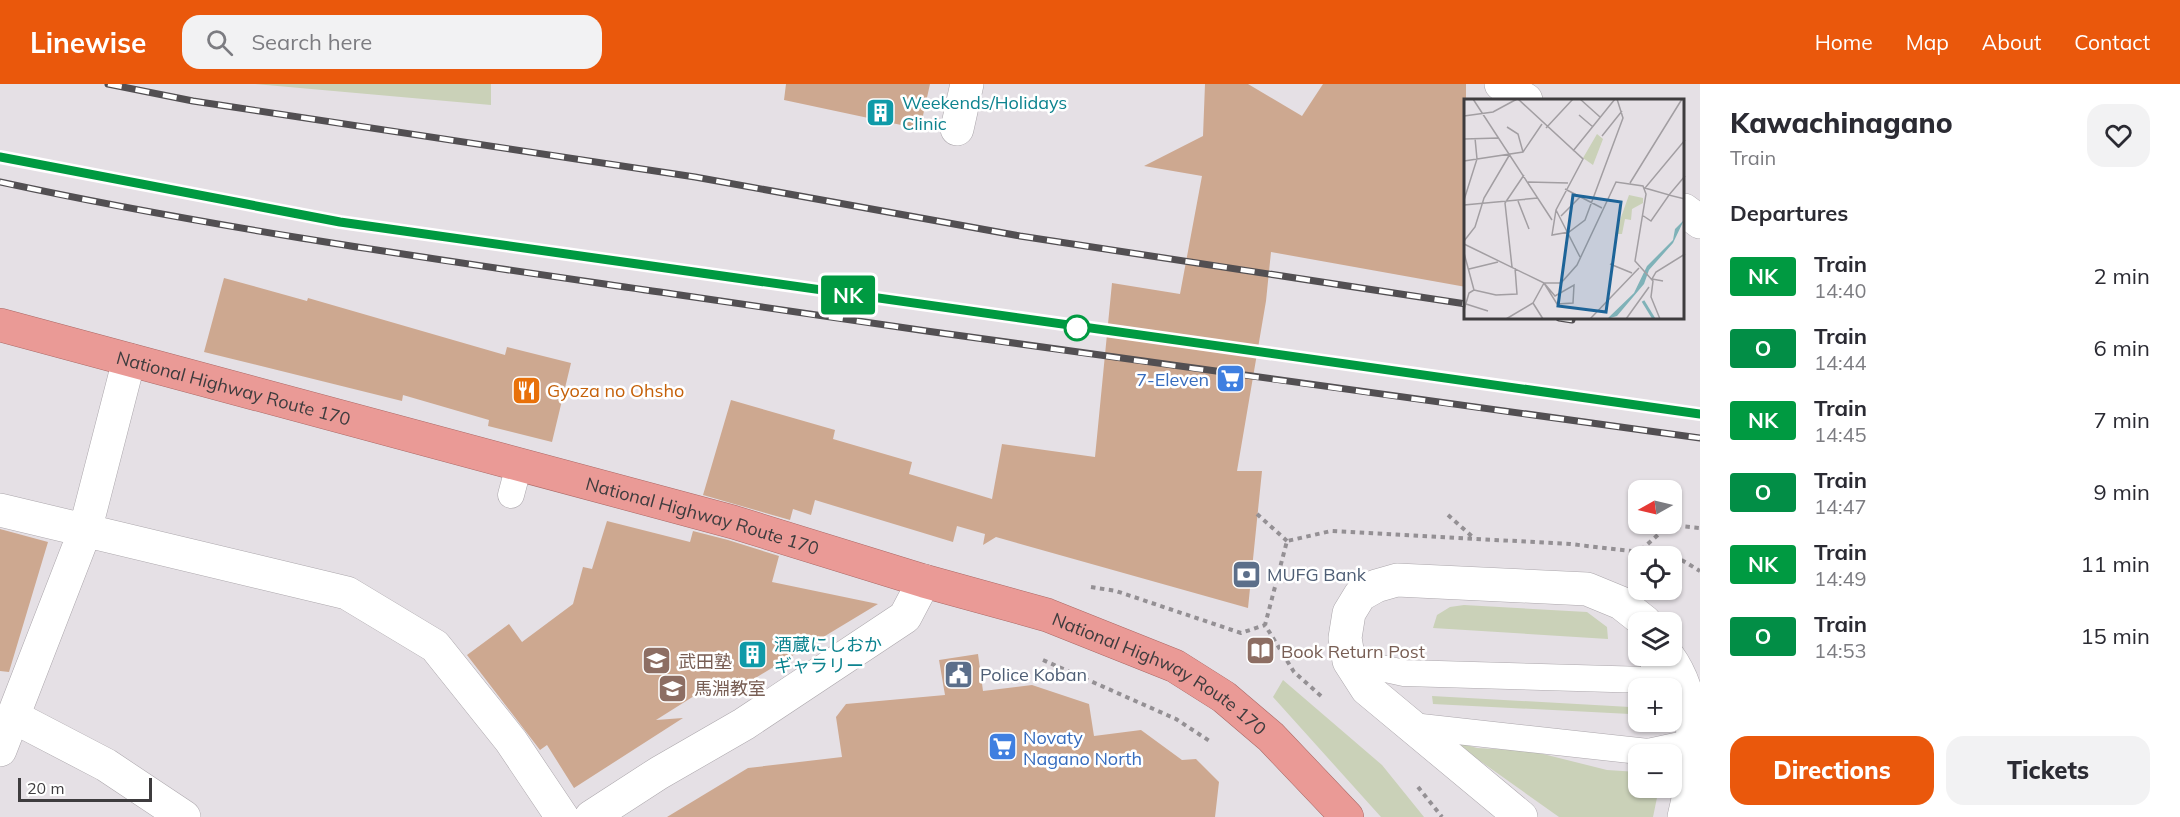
<!DOCTYPE html>
<html lang="en">
<head>
<meta charset="utf-8">
<style>
	body { margin:0; font-family:Mulish,"Noto Sans JP",sans-serif; background:#f2f2f3; color:#2b2b33; height:100vh; display:flex; flex-direction:column; font-size:22px; white-space:nowrap }
	* { box-sizing:border-box; margin:0 }
	p { font-size:20px; color:#7c7c81 }
	.icon { flex:none; width:33px; height:33px; fill:none; stroke:currentColor; stroke-width:2; stroke-linecap:round; stroke-linejoin:round }
	.map { position:relative; flex:1; overflow:hidden }
	.side { display:flex; flex-direction:column; background:#fff; width:480px }
	.side>* { flex:none }
	.badge { padding:0 12px; border-radius:4px; font-size:21px; line-height:39px }
	.needle { width:39px; rotate:262deg }
	.buttons { position:absolute; left:1628px; top:396px; display:grid; gap:12px }
	.buttons a { display:grid; place-items:center; width:54px; height:54px; border-radius:12px; background:#fff; box-shadow:0 2px 4px #0004; font-size:30px }
	.scale { position:absolute; left:18px; bottom:15px; width:134px; box-sizing:border-box; padding-left:6px; border:3px solid #3e3c3e; border-top:0; font-size:16px; line-height:21px; white-space:nowrap; color:#3e3c3e; -webkit-text-stroke:4px #fff; paint-order:stroke }
	.map>.badge { position:absolute; translate:-50% -50%; box-shadow:0 0 0 3px #fff }
	h2 { padding:0 30px; font-size:22px; line-height:54px }
	.round { display:grid; place-items:center; flex:none; width:63px; height:63px; border-radius:18px; background:#f2f2f3 }
	.head { display:flex; align-items:center; justify-content:space-between; height:102px; padding:0 30px }
	h1 { font-size:28px; font-weight:800; line-height:45px }
	.primary-button { display:flex; gap:12px; margin-top:auto; padding:12px 30px }
	.primary-button a { flex:1; height:69px; border-radius:18px; background:#ea580c; color:#fff; font-size:24px; font-weight:800; line-height:69px; text-align:center }
	.primary-button a+a { background:#f2f2f3; color:#2b2b33 }
	ul { padding:0; list-style:none }
	li { display:flex; align-items:center; gap:18px; height:72px; padding:0 30px }
	li div { flex:1 }
	li b { display:block; font-size:22px }
	li em { font-style:normal }
	li .badge { min-width:66px; font-weight:700; text-align:center }
	header { display:flex; align-items:center; gap:36px; box-sizing:border-box; height:84px; padding:0 30px; background:#ea580c; color:#fff }
	header strong { font-size:28px }
	nav { display:flex; gap:33px; margin-inline-start:auto; font-size:21px }
	.search { width:420px; height:54px; background:#f2f2f3; display:flex; align-items:center; gap:15px; box-sizing:border-box; padding:0 21px; border-radius:18px; color:#7c7c81; font-size:22px }
	main { display:flex; flex:1; min-height:0 }
	.map>svg:first-child { display:block }
	.green { fill:#cad1b8 }
	.building { fill:#cda890 }
	.lines { fill:none; stroke-linecap:round; stroke-linejoin:round }
	.service-casing { stroke:#aca7ac; stroke-width:27 }
	.minor-casing { stroke:#aca7ac; stroke-width:34 }
	.trunk-casing { stroke:#aa6966; stroke-width:34 }
	.path { stroke:#949094; stroke-width:4; stroke-dasharray:4.5 4.5; stroke-linecap:butt }
	.service { stroke:#fff; stroke-width:26 }
	.minor { stroke:#fff; stroke-width:33 }
	.trunk { stroke:#ea9a96; stroke-width:33 }
	.rail-casing { stroke:#524f52; stroke-width:7 }
	.rail { stroke:#fff; stroke-width:4.5; stroke-dasharray:14; stroke-linecap:butt }
	.line-casing { stroke:#fff; stroke-width:14 }
	.line { stroke:#009a41; stroke-width:9 }
	.stop-dot { fill:#fff; stroke:#009a41; stroke-width:3 }
	.labels { text-anchor:middle; dominant-baseline:central; stroke-width:5; stroke-linejoin:round; paint-order:stroke }
	.culture-label { font-size:18px; fill:#0d838f; stroke:#fff; text-anchor:start }
	.shop-label { font-size:18px; fill:#366cbe; stroke:#fff; text-anchor:end }
	.street-label { font-size:18px; fill:#3e3c3e; stroke:#fff }
	.food-label { font-size:18px; fill:#c56008; stroke:#fff; text-anchor:start }
	.service-label { font-size:18px; fill:#4e5e75; stroke:#fff; text-anchor:start }
	.education-label { font-size:18px; fill:#785e54; stroke:#fff; text-anchor:start }
	.inset-river { fill:none; stroke:#7fb2b8; stroke-width:3 }
	.inset-road { fill:none; stroke:#a29ea2; stroke-width:1.5 }
	.view { fill:#1d6498; fill-opacity:0.15; stroke:#1d6498; stroke-width:3 }
	.inset-edge { fill:none; stroke:#3e3c3e; stroke-width:3 }
</style>
</head>
<body>
<header>
<strong>Linewise</strong>
<div class="search"><svg class="icon" aria-label="search" viewBox="0 0 24 24"><circle cx="10" cy="10" r="6"/><path d="M15 15l6 6"/></svg>Search here</div>
<nav><a>Home</a><a>Map</a><a>About</a><a>Contact</a></nav>
</header>
<main>
<div class="map">
<svg width="1700" height="733" viewBox="0 0 1700 733">
	<rect width="100%" height="100%" fill="#e5e0e5"/>
	<path class="green" d="M 255,0 L 491,0 L 491,21 Z
		M 1464,521 L 1587,528 L 1607,543 L 1608,555 L 1433,544 L 1437,531 L 1450,523 Z
		M 1283,596 L 1382,681 L 1424,733 L 1381,733 L 1273,613 Z
		M 1432,612 L 1630,623 L 1630,630 L 1433,620 Z
		M 1452,657 L 1477,664 L 1531,667 L 1607,686 L 1638,688 L 1638,704 L 1659,704 L 1653,733 L 1559,733 Z"/>
	<path class="building" d="M 786,0 L 930,0 L 920,45 L 784,16 Z
		M 1205,0 L 1248,0 L 1302,32 L 1323,0 L 1466,0 L 1466,203 L 1271,168 L 1266,217 L 1237,387 L 1262,387 L 1248,524 L 996,453 L 983,461 L 985,450 L 957,442 L 953,458 L 815,416 L 811,431 L 793,425 L 790,436 L 703,411 L 731,316 L 835,346 L 833,355 L 912,378 L 909,390 L 992,415 L 1002,360 L 1095,373 L 1112,199 L 1180,210 L 1202,92 L 1144,82 L 1203,52 Z
		M 224,194 L 307,217 L 308,214 L 505,271 L 507,263 L 571,279 L 552,358 L 488,342 L 489,336 L 403,311 L 402,317 L 204,268 Z
		M 607,437 L 690,458 L 693,447 L 728,456 L 779,472 L 772,498 L 878,520 L 729,610 L 721,595 L 656,636 L 683,634 L 574,704 L 547,661 L 540,666 L 467,571 L 509,540 L 522,558 L 573,520 L 583,483 L 592,485 Z
		M 0,445 L 48,458 L 9,588 L 0,587 Z
		M 978,570 L 983,607 L 1032,601 L 1089,620 L 1094,652 L 1141,646 L 1182,676 L 1196,675 L 1219,698 L 1215,733 L 667,733 L 748,684 L 842,673 L 836,633 L 846,620 L 945,611 L 939,576 Z"/>
	<g class="lines">
		<defs>
			<path id="service" d="M 511,411 L 519,381
				M 1349,577 L 1404,589 L 1647,596 L 1666,572
				M 1412,642 L 1648,668 L 1694,658"/>
			<path id="minor" d="M 1501,0 L 1526,16
				M 957,45 L 967,0
				M 1684,126 L 1700,138
				M 0,426 L 347,509 L 435,562 L 511,657 L 562,733
				M 1668,572 C 1700,616 1697,681 1684,733
				M 12,632 L 106,681 L 184,733
				M 0,666 L 85,447 L 129,276
				M 591,733 L 659,689 L 744,640 L 905,533 L 924,497
				M 1521,733 L 1367,605 L 1349,577 L 1345,554 L 1349,529 L 1360,511 L 1376,502 L 1397,496 L 1587,505 L 1621,519 L 1645,538"/>
			<g id="trunk">
				<path id="s1" d="M 0,241 L 733,438 L 924,497 L 1047,531 L 1175,582 L 1224,613 L 1271,653 L 1347,733"/>
			</g>
		</defs>
		<use href="#service" class="service-casing"/>
		<use href="#minor" class="minor-casing"/>
		<use href="#trunk" class="trunk-casing"/>
		<path class="path" d="M 1257,430 L 1287,457
			M 1448,431 L 1475,455
			M 1641,466 L 1669,441 L 1700,444
			M 1091,503 L 1116,507 L 1241,549 L 1265,541
			M 1043,576 L 1176,635 L 1211,658
			M 1321,612 L 1294,588 L 1265,541 L 1287,457 L 1331,447 L 1570,460 L 1675,472 L 1700,487
			M 1418,703 L 1442,733"/>
		<use href="#service" class="service"/>
		<use href="#minor" class="minor"/>
		<use href="#trunk" class="trunk"/>
		<defs>
			<path id="rail" d="M 108,0 L 193,17 L 695,93 L 1020,152 L 1466,220
				M 0,73 L 118,98 L 340,138 L 1700,330
				M 0,98 C 223,146 448,177 673,210 C 1015,261 1358,307 1700,354
				M 1559,234 L 1572,236"/>
		</defs>
		<use href="#rail" class="rail-casing"/>
		<use href="#rail" class="rail"/>
	</g>
	<g class="lines">
		<defs>
			<path id="line" d="M 0,73 L 340,138 L 1700,330"/>
		</defs>
		<use href="#line" class="line-casing"/>
		<use href="#line" class="line"/>
	</g>
	<defs>
		<symbol id="building-square" viewBox="-11 -11 22 22"><rect x="-9" y="-9" width="18" height="18" rx="4" fill="#0f9aa8" stroke="#fff"/><path d="M-4-6H4V6H1V3H-1V6H-4ZM-2.5-4.3h1.7v1.8h-1.7ZM.8-4.3h1.7v1.8H.8ZM-2.5-1h1.7V.8h-1.7ZM.8-1h1.7V.8H.8Z" fill="#fff"/></symbol>
		<symbol id="supermarket-square" viewBox="-11 -11 22 22"><rect x="-9" y="-9" width="18" height="18" rx="4" fill="#3f7fe0" stroke="#fff"/><path d="M-6-5.5h2.5l.6 2H6L4.5 2H-2.5L-4.4-4H-6ZM-1.5 3.2a1.3 1.3 0 1 0 .1 0ZM3 3.2a1.3 1.3 0 1 0 .1 0Z" fill="#fff"/></symbol>
		<symbol id="restaurant-square" viewBox="-11 -11 22 22"><rect x="-9" y="-9" width="18" height="18" rx="4" fill="#e8710a" stroke="#fff"/><path d="M-5-6h1v4h1v-4h1v4h1v-4h1v5L-1.5 .5V6h-2V.5L-5-1ZM5-6V6H3V1.5H1.5Q1.5-4 5-6Z" fill="#fff"/></symbol>
		<symbol id="bank-square" viewBox="-11 -11 22 22"><rect x="-9" y="-9" width="18" height="18" rx="4" fill="#5c6f8a" stroke="#fff"/><path d="M-6-4H6V4H-6ZM0-2.3a2.3 2.3 0 1 0 0 4.6a2.3 2.3 0 1 0 0-4.6Z" fill="#fff"/></symbol>
		<symbol id="library-square" viewBox="-11 -11 22 22"><rect x="-9" y="-9" width="18" height="18" rx="4" fill="#8d6e63" stroke="#fff"/><path d="M-6-4Q-3-5.5-.7-3.5V5Q-3 3-6 4ZM6-4Q3-5.5 .7-3.5V5Q3 3 6 4Z" fill="#fff"/></symbol>
		<symbol id="school-square" viewBox="-11 -11 22 22"><rect x="-9" y="-9" width="18" height="18" rx="4" fill="#8d6e63" stroke="#fff"/><path d="M0-5L7-2L0 1L-7-2ZM-4 1L0 2.5L4 1V4Q0 6-4 4Z" fill="#fff"/></symbol>
		<symbol id="civic-square" viewBox="-11 -11 22 22"><rect x="-9" y="-9" width="18" height="18" rx="4" fill="#5c6f8a" stroke="#fff"/><path d="M-.6-6.5H3V-4.5H.6V-3L4-1V1h2V6H-6V1h2V-1L-.6-3ZM-1.2 2.5V6h2.4V2.5Z" fill="#fff"/></symbol>
	</defs>
	<g fill-rule="evenodd">
		<use href="#building-square" x="864" y="12" width="33" height="33"/>
		<use href="#supermarket-square" x="1214" y="278" width="33" height="33"/>
		<use href="#restaurant-square" x="510" y="290" width="33" height="33"/>
		<use href="#bank-square" x="1230" y="474" width="33" height="33"/>
		<use href="#library-square" x="1244" y="550" width="33" height="33"/>
		<use href="#building-square" x="736" y="554" width="33" height="33"/>
		<use href="#school-square" x="640" y="560" width="33" height="33"/>
		<use href="#civic-square" x="942" y="574" width="33" height="33"/>
		<use href="#school-square" x="656" y="588" width="33" height="33"/>
		<use href="#supermarket-square" x="986" y="646" width="33" height="33"/>
	</g>
	<circle class="stop-dot" cx="1077" cy="244" r="12"/>
	<g class="labels">
		<g class="culture-label">
			<text x="902" y="18">Weekends/Holidays<tspan x="902" dy="21">Clinic</tspan></text>
			<text x="774" y="560">酒蔵にしおか<tspan x="774" dy="21">ギャラリー</tspan></text>
		</g>
		<g class="shop-label">
			<text x="1209" y="295">7-Eleven</text>
			<text x="1023" y="653" text-anchor="start">Novaty<tspan x="1023" dy="21">Nagano North</tspan></text>
		</g>
		<g class="street-label">
			<text stroke="none"><textPath href="#s1" startOffset="242">National Highway Route 170</textPath></text>
			<text stroke="none"><textPath href="#s1" startOffset="728">National Highway Route 170</textPath></text>
			<text stroke="none"><textPath href="#s1" startOffset="1214">National Highway Route 170</textPath></text>
		</g>
		<g class="food-label">
			<text x="547" y="306">Gyoza no Ohsho</text>
		</g>
		<g class="service-label">
			<text x="1267" y="490">MUFG Bank</text>
			<text x="980" y="590">Police Koban</text>
		</g>
		<g class="education-label">
			<text x="1281" y="567">Book Return Post</text>
			<text x="678" y="577">武田塾</text>
			<text x="694" y="604">馬淵教室</text>
		</g>
	</g>
	<g transform="translate(1464 15)">
		<rect width="220" height="220" fill="#e5e0e5"/>
		<path d="M 133,35 L 139,40 L 129,66 L 119,59 ZM 165,96 L 179,99 L 179,104 L 168,110 L 167,121 L 161,120 L 158,135 L 151,135 Z" fill="#cad1b8"/>
		<path d="M 220,121 L 209,144 L 185,171 L 180,185 L 153,217 L 143,220 L 170,194 L 183,167 L 209,141 L 211,130 Z" fill="#7fb2b8"/>
		<path class="inset-river" d="M 179,202 L 190,220"/>
		<path class="inset-road" d="M 9,0 L 88,121M 54,0 L 119,60 L 92,111 L 88,136 L 105,133 L 121,121 L 159,19 L 153,0M 116,0 L 136,18M 115,16 L 129,28M 0,17 L 29,13 L 53,0M 43,28 L 54,35 L 59,53M 82,29 L 109,0M 138,37 L 158,12M 0,40 L 35,39M 221,41 L 181,89 L 205,96 L 221,77M 109,52 L 151,0M 0,62 L 59,53 L 78,25M 64,83 L 104,84M 166,84 L 218,0M 101,90 L 138,109M 0,101 L 13,60 L 11,39M 54,102 L 65,130M 0,106 L 74,99M 92,111 L 116,158M 178,116 L 187,122 L 205,96 L 221,100M 97,117 L 116,98M 0,142 L 11,128 L 20,99 L 46,55M 0,145 L 80,184 L 97,184 L 113,166 L 152,83 L 179,87 L 182,95 L 171,162 L 189,182 L 187,198 L 196,220M 0,154 L 10,191M 146,165 L 168,174M 48,168 L 41,104 L 60,76M 5,170 L 34,163M 199,182 L 188,180 L 192,173 L 221,155M 80,184 L 91,197 L 110,186 L 109,204 L 93,205 ZM 10,191 L 32,196 L 53,195 L 51,169M 69,204 L 79,220M 2,205 L 24,212M 0,211 L 5,194 L 10,191M 42,220 L 69,204 L 80,184M 126,220 L 175,169M 162,220 L 185,188"/>
		<path class="view" d="M 109,96 L 157,103 L 142,213 L 94,207 Z"/>
		<rect width="220" height="220" class="inset-edge"/>
	</g>
</svg>
<div class="buttons">
<a><svg class="needle" viewBox="-14 -14 28 28"><path d="M0-13l5 13h-10z" fill="#e53935"/><path d="M0 13l5-13h-10z" fill="#7c7c81"/></svg></a>
<a><svg class="icon" aria-label="locate" viewBox="0 0 24 24"><circle cx="12" cy="12" r="6"/><path d="M12 2v4M12 18v4M2 12h4M18 12h4"/></svg></a>
<a><svg class="icon" aria-label="layers" viewBox="0 0 24 24"><path d="M12 4l9 5-9 5-9-5zM3 14l9 5 9-5"/></svg></a>
<a>+</a>
<a>−</a>
</div>
<div class="scale">20 m</div>
<b class="badge" style="left:848px;top:211px;background:#009a41;color:#fff">NK</b>
</div>
<section class="side">
<div class="head"><div><h1>Kawachinagano</h1><p>Train</p></div><a class="round"><svg class="icon" aria-label="heart" viewBox="0 0 24 24"><path d="M12 20l-8-8c-3-5 5-10 8-4 3-6 11-1 8 4z"/></svg></a></div>
<h2>Departures</h2>
<ul>
<li><span class="badge" style="background:#009a41;color:#fff">NK</span><div><b>Train</b><p>14:40</p></div><em>2 min</em></li>
<li><span class="badge" style="background:#028e46;color:#fff">O</span><div><b>Train</b><p>14:44</p></div><em>6 min</em></li>
<li><span class="badge" style="background:#009a41;color:#fff">NK</span><div><b>Train</b><p>14:45</p></div><em>7 min</em></li>
<li><span class="badge" style="background:#028e46;color:#fff">O</span><div><b>Train</b><p>14:47</p></div><em>9 min</em></li>
<li><span class="badge" style="background:#009a41;color:#fff">NK</span><div><b>Train</b><p>14:49</p></div><em>11 min</em></li>
<li><span class="badge" style="background:#028e46;color:#fff">O</span><div><b>Train</b><p>14:53</p></div><em>15 min</em></li>
</ul>
<div class="primary-button"><a>Directions</a><a>Tickets</a></div>
</section>
</main>
</body>
</html>
